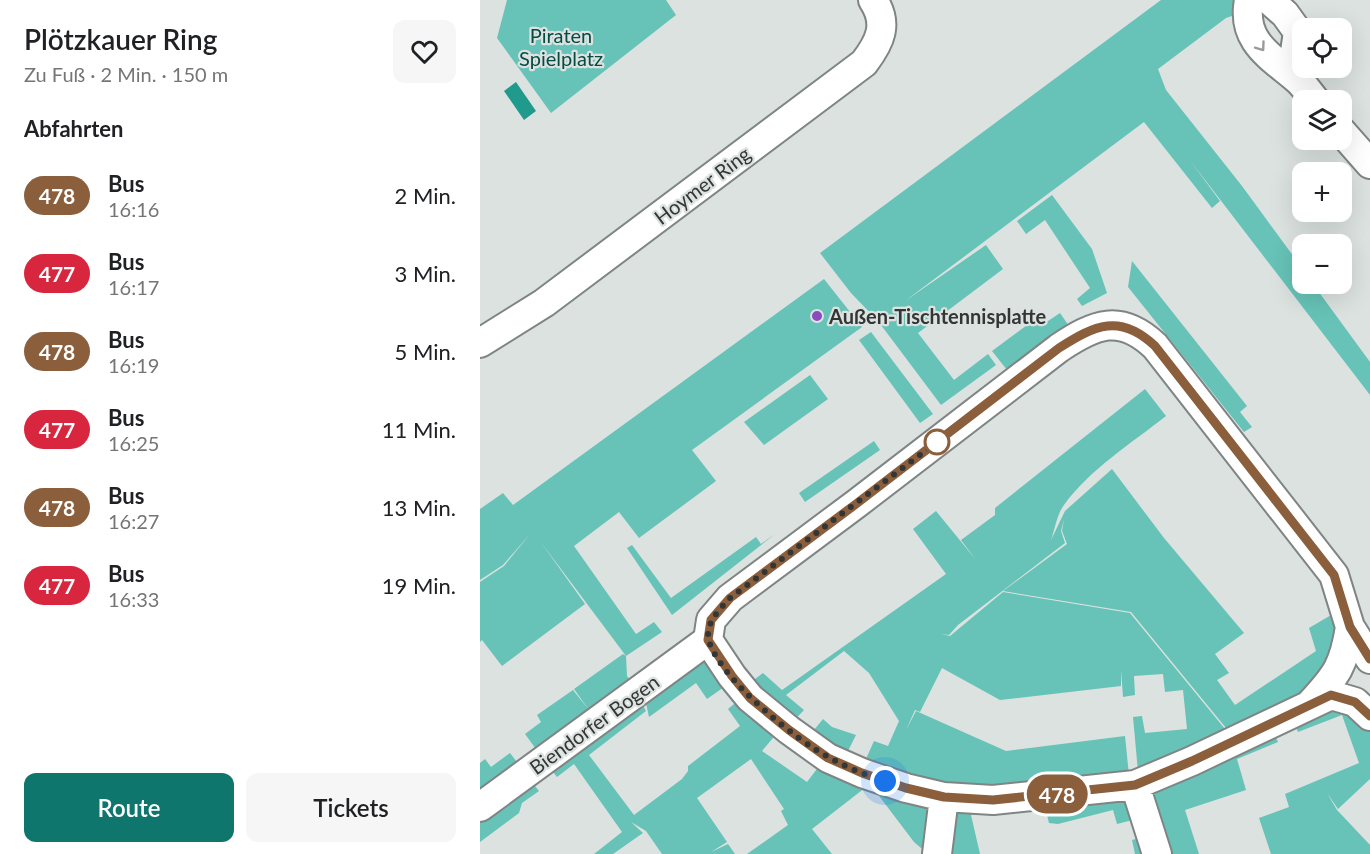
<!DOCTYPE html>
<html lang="de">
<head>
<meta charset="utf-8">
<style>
	body { margin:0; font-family:Lato,sans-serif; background:#f6f6f6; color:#202124; height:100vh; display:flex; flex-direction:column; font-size:22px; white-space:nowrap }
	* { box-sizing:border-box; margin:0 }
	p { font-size:20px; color:#757577 }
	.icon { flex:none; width:33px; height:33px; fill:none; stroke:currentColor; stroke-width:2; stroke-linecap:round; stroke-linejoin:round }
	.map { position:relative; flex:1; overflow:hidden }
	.panel { display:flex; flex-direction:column; background:#fff; width:480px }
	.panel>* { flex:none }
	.badge { padding:0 12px; border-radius:20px; font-size:21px; line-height:39px }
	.buttons { position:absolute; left:812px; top:18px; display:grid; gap:12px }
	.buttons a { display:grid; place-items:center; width:60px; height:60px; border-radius:12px; background:#fff; box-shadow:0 6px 24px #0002; font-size:30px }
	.you { position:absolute; width:30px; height:30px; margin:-15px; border:4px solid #fff; border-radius:50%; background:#1a73e8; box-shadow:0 0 0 9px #1a73e833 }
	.map>.badge { position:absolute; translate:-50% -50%; box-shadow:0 0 0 3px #fff }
	h2 { padding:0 24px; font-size:22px; line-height:54px }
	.round { display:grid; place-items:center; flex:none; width:63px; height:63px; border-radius:12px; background:#f6f6f6 }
	.summary { display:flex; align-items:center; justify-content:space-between; height:102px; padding:0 24px }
	h1 { font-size:28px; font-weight:600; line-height:45px }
	.cta { display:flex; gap:12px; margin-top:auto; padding:12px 24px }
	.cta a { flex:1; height:69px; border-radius:12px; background:#0f766e; color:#fff; font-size:24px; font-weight:600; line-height:69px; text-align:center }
	.cta a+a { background:#f6f6f6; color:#202124 }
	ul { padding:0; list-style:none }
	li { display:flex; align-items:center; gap:18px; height:78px; padding:0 24px }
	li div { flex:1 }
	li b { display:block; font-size:22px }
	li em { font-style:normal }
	li .badge { min-width:66px; font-weight:700; text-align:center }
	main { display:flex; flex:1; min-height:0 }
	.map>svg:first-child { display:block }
	.green { fill:#67c3b7 }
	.water { fill:#1f9a8d }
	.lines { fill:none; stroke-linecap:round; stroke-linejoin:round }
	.minor-casing { stroke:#7f8584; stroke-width:32 }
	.minor { stroke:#fff; stroke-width:28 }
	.oneway { stroke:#999a9a }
	.line-casing { stroke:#fff; stroke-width:14 }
	.line { stroke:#8b5e3c; stroke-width:9 }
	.walk { stroke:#333635; stroke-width:6; stroke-dasharray:0 10.8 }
	.poi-dot { fill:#8a4bc0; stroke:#dbe2e0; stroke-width:2 }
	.stop-dot { fill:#fff; stroke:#8b5e3c; stroke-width:3 }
	.labels { text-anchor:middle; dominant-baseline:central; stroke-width:4.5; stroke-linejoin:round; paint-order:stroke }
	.park-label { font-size:20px; fill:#054b44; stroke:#dbe2e0 }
	.street-label { font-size:20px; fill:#333635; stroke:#dbe2e0 }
	.poi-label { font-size:20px; font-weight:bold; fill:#333635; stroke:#dbe2e0; text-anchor:start }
</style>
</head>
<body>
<main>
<section class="panel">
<div class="summary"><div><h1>Plötzkauer Ring</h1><p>Zu Fuß · 2 Min. · 150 m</p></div><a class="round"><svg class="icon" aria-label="heart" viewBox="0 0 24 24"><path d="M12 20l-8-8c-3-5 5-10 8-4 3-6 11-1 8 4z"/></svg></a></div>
<h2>Abfahrten</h2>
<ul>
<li><span class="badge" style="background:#8b5e3c;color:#fff">478</span><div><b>Bus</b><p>16:16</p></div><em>2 Min.</em></li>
<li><span class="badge" style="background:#d7263d;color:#fff">477</span><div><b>Bus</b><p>16:17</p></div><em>3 Min.</em></li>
<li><span class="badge" style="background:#8b5e3c;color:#fff">478</span><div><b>Bus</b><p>16:19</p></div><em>5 Min.</em></li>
<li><span class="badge" style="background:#d7263d;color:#fff">477</span><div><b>Bus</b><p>16:25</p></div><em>11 Min.</em></li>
<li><span class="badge" style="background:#8b5e3c;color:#fff">478</span><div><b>Bus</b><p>16:27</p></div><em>13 Min.</em></li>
<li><span class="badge" style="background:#d7263d;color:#fff">477</span><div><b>Bus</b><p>16:33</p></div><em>19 Min.</em></li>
</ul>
<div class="cta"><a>Route</a><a>Tickets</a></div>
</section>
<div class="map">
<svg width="890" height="854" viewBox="0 0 890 854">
	<rect width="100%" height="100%" fill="#dbe2e0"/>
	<path class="green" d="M 27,0 L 186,0 L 196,15 L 71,113 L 17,38 Z
		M 681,0 L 769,0 L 767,11 L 746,18 L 678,69 L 686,90 L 762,186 L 822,268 L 822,284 L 833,284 L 890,362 L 890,395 L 709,159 L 740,201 L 732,208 L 664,122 L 425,301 L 506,245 L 523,269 L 438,333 L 474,380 L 508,354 L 516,365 L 461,405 L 398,321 L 371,293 L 340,253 Z
		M 572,195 L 612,249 L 627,293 L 602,306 L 597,299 L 610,288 L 565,220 L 546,234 L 537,221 Z
		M 652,261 L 767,406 L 760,412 L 772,427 L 764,432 L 648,287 Z
		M 344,279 L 382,327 L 212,450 L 236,481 L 159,538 L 139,512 L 94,546 L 156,634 L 174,622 L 182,632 L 146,656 L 147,676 L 158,691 L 64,760 L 45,734 L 61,722 L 57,715 L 93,690 L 109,710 L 94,689 L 143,654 L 146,656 L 60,541 L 105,604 L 22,666 L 2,640 L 0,642 L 0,582 L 24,566 L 50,534 L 23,565 L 0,580 L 0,509 L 23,493 L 33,505 Z
		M 580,313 L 596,336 L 535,380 L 512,351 L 558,317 L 565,323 Z
		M 391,332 L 453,414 L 440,423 L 379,340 Z
		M 330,375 L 348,399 L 284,445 L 264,422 Z
		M 665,389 L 686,416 C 652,443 610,469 584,505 C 577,514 575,529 571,540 L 585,511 L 632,469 L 684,538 L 764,633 L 735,654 L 749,673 L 737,680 L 755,705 L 836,651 L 829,628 L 863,608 L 858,670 L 755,739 L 651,612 L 523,591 L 587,544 L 582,531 L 584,519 L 581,531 L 585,543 L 478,625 L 469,635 L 461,634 L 470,636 L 523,592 L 650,613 L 754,740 L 659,783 L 653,717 L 662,716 L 665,733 L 707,729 L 703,690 L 685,692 L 683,674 L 654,676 L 655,695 L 643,697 L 641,670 L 641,686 L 520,700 L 462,668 L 440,712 L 435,710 L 426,730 L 436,711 L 526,751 L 645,736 L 650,785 L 514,800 L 380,772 L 394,741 L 408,746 L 419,721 L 389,673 L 364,651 L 306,695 L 324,710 L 307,728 L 263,688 L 283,673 L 302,690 L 466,574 L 433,529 L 456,511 L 496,560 L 481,540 L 515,515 L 515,508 Z
		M 394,441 L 400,450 L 325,502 L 319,493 Z
		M 295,534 L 192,615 L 147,548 L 152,545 L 191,598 L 276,537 L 281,544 Z
		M 228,641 L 254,680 L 227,699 L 216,683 L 169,717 L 166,703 L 157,693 Z
		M 266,694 L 303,726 L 282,751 L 327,782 L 346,757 L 463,798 L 448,854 L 434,842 L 390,784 L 332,829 L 352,854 L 267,854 L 308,825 L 301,811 L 304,809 L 271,759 L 217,798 L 247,842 L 231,852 L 248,844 L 255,854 L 182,854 L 166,831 L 151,822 L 163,833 L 133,854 L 114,854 L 142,832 L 94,764 L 77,777 L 65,762 L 158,696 L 166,711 L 109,755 L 154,815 L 202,779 L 208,771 L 208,766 L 260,726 L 248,709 Z
		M 831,703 L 866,709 L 890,730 L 890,779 L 858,809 L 847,793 L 857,810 L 890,845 L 890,854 L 791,854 L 779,818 L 809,807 L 805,794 L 879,763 L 862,715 L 818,732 L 810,714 Z
		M 343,719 L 352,727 L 376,735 L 362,763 L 325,741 Z
		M 790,725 L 798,742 L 757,759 L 766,790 L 705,810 L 719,854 L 655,854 L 652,840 L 671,835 L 655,785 Z
		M 30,753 L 46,774 L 0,807 L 0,763 L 5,759 L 11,767 Z
		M 46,775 L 59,791 L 42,803 L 39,813 L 0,842 L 0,808 Z
		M 654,786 L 664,817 L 637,824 L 633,810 L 578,824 L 569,823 L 564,803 L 491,815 L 500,854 L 458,854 L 465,798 Z"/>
	<path class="water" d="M 36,82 L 56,111 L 44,120 L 24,91 Z"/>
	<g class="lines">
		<defs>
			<path id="minor" d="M 769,0 C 761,41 790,56 817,79 C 824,85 829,93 835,100
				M 789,0 L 805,14 L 818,32 L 813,65 L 819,80
				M 861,131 L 890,164
				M 0,343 L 64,303 L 384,63 C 400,42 409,24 393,0
				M 890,659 L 870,627 L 854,575 L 675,346 C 640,313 615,324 579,348 L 376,504 L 250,598 L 231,620 L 228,640 L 252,676 L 270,698 L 309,730 L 348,758 L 382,773 L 426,788 L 464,797 L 513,800 L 655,785 L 712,761 L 851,695 L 875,702 L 890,716
				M 831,703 C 857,675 864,665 870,627
				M 655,785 L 677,854
				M 0,807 L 228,640
				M 457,854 L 464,797"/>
		</defs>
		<use href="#minor" class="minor-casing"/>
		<use href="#minor" class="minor"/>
	</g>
	<defs><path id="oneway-chevron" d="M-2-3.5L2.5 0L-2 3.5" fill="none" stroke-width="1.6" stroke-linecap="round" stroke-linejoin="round" transform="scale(1.5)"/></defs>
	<use class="oneway" href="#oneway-chevron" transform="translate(781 47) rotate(54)"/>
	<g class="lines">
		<defs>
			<path id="line" d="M 890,659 L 870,627 L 854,575 L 675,346 C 640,313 615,325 579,348 L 376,504 L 250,598 L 231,620 L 228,640 L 252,676 L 270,698 L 309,730 L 348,758 L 382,773 L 426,788 L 464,797 L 513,800 L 655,785 L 712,761 L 851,695 L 875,702 L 890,716"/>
		</defs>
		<use href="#line" class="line-casing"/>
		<use href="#line" class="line"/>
		<path class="walk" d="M 405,781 C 386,775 368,768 350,758 C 316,740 240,679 229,641 C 224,624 240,609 250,598 L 465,436 L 457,442"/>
	</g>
	<circle class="poi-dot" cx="337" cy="316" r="6"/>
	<circle class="stop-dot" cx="457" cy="442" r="12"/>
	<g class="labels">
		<g class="park-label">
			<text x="81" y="35">Piraten<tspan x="81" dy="23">Spielplatz</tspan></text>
		</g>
		<g class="street-label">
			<text transform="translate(222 185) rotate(-37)">Hoymer Ring</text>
			<text transform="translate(114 724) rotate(-36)">Biendorfer Bogen</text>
		</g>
		<g class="poi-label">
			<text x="349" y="316">Außen-Tischtennisplatte</text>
		</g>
	</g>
</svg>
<div class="buttons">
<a><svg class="icon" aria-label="locate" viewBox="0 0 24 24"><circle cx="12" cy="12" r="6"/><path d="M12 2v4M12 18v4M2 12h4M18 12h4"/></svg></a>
<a><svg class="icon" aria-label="layers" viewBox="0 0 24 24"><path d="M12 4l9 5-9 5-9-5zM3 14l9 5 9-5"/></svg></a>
<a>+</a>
<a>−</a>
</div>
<div class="you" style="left:405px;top:781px"></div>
<b class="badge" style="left:577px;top:794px;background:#8b5e3c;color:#fff">478</b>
</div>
</main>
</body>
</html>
